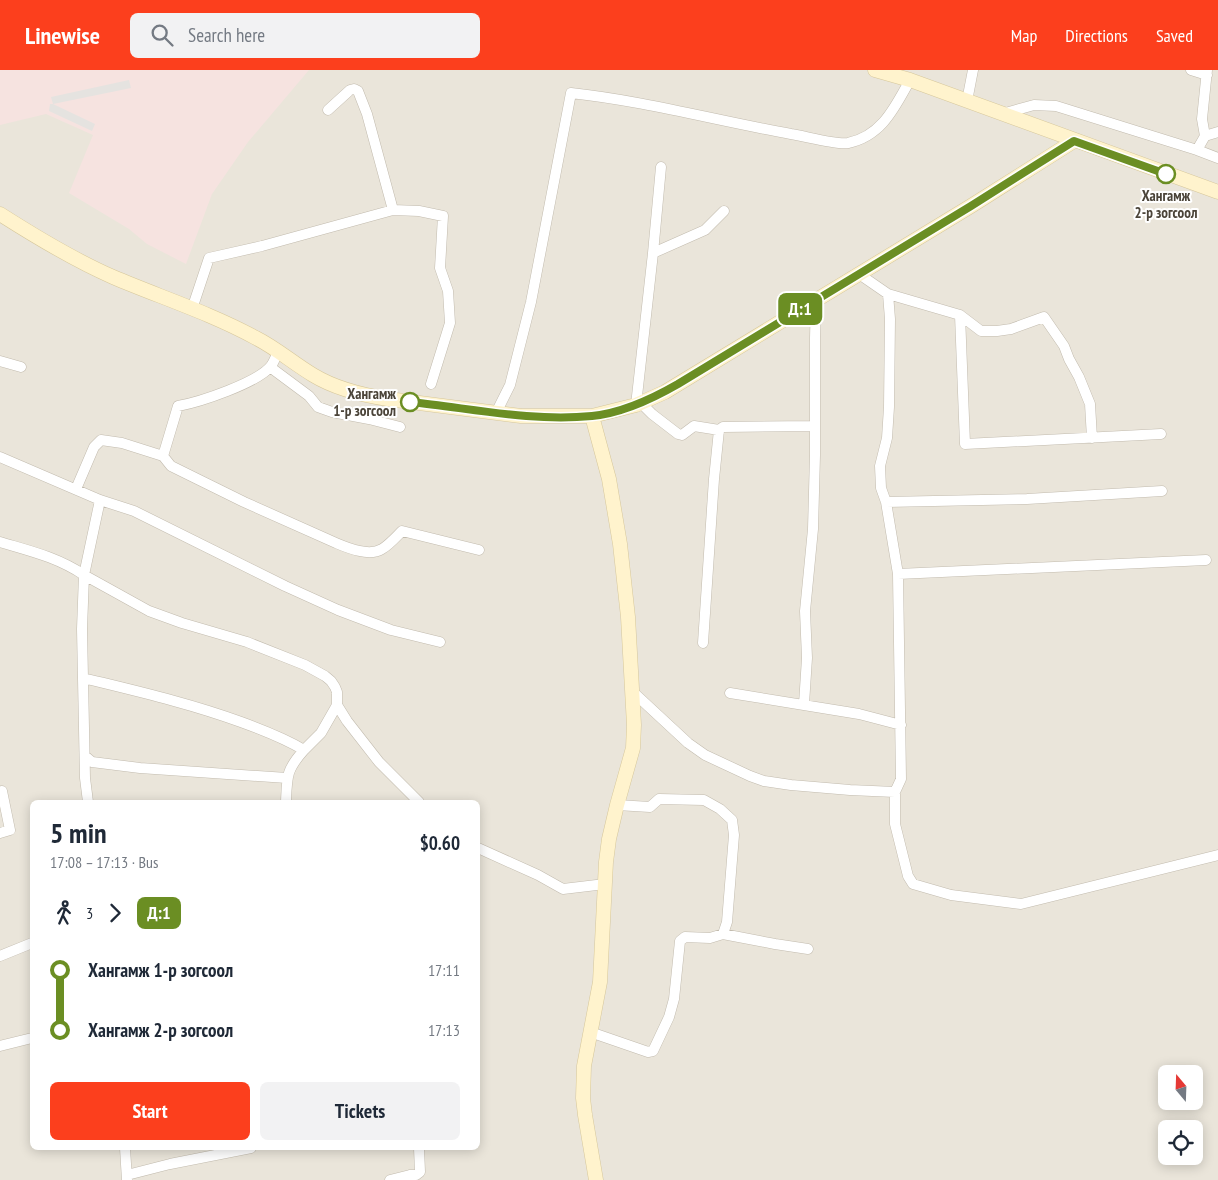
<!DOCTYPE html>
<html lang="en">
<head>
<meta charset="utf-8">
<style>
	body { margin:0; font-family:"PT Sans Narrow",sans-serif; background:#f2f2f3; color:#1f2937; height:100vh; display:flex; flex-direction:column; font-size:19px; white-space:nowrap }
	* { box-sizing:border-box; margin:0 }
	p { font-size:16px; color:#747a83 }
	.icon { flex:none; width:28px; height:28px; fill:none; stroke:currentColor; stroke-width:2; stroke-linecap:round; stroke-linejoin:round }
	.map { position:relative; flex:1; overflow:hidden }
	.details { position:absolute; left:30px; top:730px; width:450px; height:350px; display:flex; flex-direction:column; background:#fff; border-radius:8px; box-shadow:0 2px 12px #0003 }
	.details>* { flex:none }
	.badge { padding:0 10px; border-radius:8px; font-size:18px; line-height:32px }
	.needle { width:32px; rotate:341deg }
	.controls { position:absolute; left:1158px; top:995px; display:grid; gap:10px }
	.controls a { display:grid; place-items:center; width:45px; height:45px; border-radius:8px; background:#fff; box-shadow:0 2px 12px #0003; font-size:25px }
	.map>.badge { position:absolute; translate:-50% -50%; box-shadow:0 0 0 2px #fff }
	.legs { display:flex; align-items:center; gap:8px; height:55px; padding:0 20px; font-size:16px }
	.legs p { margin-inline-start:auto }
	.overview { display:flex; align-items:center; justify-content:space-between; height:85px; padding:0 20px }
	h1 { font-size:28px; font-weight:600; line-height:38px }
	.action { display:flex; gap:10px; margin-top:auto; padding:10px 20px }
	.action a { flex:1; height:58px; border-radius:8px; background:#fc3f1d; color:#fff; font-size:20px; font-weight:600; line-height:58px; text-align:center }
	.action a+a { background:#f2f2f3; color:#1f2937 }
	ul { padding:0 20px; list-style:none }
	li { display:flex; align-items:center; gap:18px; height:60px; font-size:19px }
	li i { display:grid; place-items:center; width:8px; height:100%; margin:0 6px; background:currentColor }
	li i::after { content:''; width:12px; height:12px; margin:-6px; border:4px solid; border-radius:50%; background:#fff }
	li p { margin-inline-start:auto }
	li:first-child i { background:linear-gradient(#0000 50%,currentColor 0) }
	li:last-child i { background:linear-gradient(currentColor 50%,#0000 0) }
	header { display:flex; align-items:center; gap:30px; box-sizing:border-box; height:70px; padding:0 25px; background:#fc3f1d; color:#fff }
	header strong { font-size:24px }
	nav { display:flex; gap:28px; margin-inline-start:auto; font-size:18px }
	.search { width:350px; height:45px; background:#f2f2f3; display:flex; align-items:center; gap:12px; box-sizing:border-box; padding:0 18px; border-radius:8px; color:#747a83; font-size:19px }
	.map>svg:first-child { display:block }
	.residential { fill:#eae5da; fill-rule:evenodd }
	.medical { fill:#f6e3e0 }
	.parking { fill:#e5e3e0 }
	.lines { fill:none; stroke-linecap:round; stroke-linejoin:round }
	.street-casing { stroke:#c2bbae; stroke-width:11 }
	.secondary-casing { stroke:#d6c79b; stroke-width:15 }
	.street { stroke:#fff; stroke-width:10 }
	.secondary { stroke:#fff3cd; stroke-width:14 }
	.line-1-casing { stroke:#fff; stroke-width:11 }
	.line-1 { stroke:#6b8e23; stroke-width:8 }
	.stop-1-dot { fill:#fff; stroke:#6b8e23; stroke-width:2.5 }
	.labels { text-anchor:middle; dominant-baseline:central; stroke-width:4; stroke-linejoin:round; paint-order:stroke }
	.stop-label { font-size:15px; font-weight:bold; fill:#4b4439; stroke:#fff }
</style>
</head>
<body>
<header>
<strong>Linewise</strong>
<div class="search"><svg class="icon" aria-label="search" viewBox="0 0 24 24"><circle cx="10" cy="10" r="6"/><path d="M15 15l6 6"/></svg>Search here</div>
<nav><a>Map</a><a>Directions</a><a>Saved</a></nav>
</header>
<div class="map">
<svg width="1218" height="1110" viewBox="0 0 1218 1110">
	<rect width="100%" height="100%" fill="#f6f3ec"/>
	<path class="residential" d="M 0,0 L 1218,0 L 1218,1110 L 0,1110 ZM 32,732 L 478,732 L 478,1078 L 32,1078 ZM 1166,1004 L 1194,1004 L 1194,1031 L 1166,1031 ZM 1166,1059 L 1194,1059 L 1194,1086 L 1166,1086 Z"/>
	<path class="medical" d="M 0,0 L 309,0 L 248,72 L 212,124 L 186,194 L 147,174 L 129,159 L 69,123 L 93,65 L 46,44 L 0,55 Z"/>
	<path class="parking" d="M 129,10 L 131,18 L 53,34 L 95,54 L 92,61 L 49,41 L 50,34 L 53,34 L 51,27 Z"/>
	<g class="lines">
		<defs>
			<path id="street" d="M 1191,0 L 1207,5
				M 967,31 L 973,0
				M 328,40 L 350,20 L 354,19 L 358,21 L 367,44 L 393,140
				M 1002,44 L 1034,35 L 1056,36 L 1197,80 L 1218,88
				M 1205,66 L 1202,49 L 1207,0
				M 1197,80 L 1205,66 L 1218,62
				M 653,183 L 705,160 L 724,141
				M 859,204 L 888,224 L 960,245 L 981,261 L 997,261 L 1011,259 L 1044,247 L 1064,276 L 1069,289 L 1079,307 L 1090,334 L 1092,368
				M 888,224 L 890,249 L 889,337 L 887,368 L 880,396 L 881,418 L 886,432 L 898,504 L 901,709 L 895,722 L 895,754 L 908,806 L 913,814 L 951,825 L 1021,834 L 1218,785
				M 192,239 L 209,188 L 262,176 L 393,140 L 419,141 L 443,146 L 440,198 L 448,221 L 450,253 L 431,314
				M 960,245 L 965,374 L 1161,364
				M 0,291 L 21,297
				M 270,297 L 309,326 L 318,337 L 332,342 L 369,349 L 400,357
				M 641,333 L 652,344 L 678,364 L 682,365 L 694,356 L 719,360
				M 636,335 L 653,183 L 661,97
				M 496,343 L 510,315 L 531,232 L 571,23 C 645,31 718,51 791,64 C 805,66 836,75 848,73 C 882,66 895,37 910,10
				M 163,386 L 178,336 C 200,332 257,313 271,296 C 274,292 276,286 278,282
				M 0,387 L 100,430 L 134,441 L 285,516 L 338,540 L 391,560 L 440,572
				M 76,419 L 94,377 L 101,370 L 122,373 L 163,386 L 171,396 L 244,432 L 336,473 C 348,478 369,487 382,479 C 389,475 396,467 402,461 L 479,480
				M 100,430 L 84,505 L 149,541 L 182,553 L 247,572 L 305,595 L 325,606 L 331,611 L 335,617 L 337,622 L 337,635 L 347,651 L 379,692 L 419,732
				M 886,432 L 1027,429 L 1162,421
				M 0,472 C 30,481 57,487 84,505 L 82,559 L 85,708 L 88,732
				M 898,504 L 1206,490
				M 703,573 L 714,409 L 719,360 L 723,357 L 815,356
				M 83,608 C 136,621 189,633 241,652 C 263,660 284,668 304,680 L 321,663 L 337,635
				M 633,622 L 688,673 L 705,685 L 750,706 L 764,711 L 791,715 L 850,720 L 895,722
				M 730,623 L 859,644 L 901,655
				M 804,634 L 807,588 L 805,541 L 813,459 L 815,385 L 815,268 L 816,229
				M 85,686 L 92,692 L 140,698 L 287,708
				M 286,732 C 287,707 286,700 304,680
				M 0,763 L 10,760 L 2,721
				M 478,778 L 538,805 L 563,819 L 605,814
				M 723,864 L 775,874 L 808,879
				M 0,886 L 32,873
				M 590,962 L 648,982 L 653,981 L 669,947 L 674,929 L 680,871 L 685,867 L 710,868 L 723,864 L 727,852 L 734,765 L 732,750 L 720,739 L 704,730 L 659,729 L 650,737 L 617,735
				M 0,976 L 32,968
				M 125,1078 L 127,1110
				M 127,1105 L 170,1094 L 251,1078
				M 390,1110 L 410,1105
				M 411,1110 L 410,1105 L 416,1105 L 420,1102 L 419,1078"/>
			<path id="secondary" d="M 875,0 L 910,10 L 1218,122
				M 0,144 C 36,167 74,190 113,207 C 160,227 210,243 256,268 C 276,278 293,293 313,305 C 336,319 361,325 388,329 L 521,346 L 592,346 L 636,335 L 665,322 L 971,136 L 1074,71
				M 592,346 L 609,409 L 620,474 L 628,547 L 634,655 L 633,678 L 617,735 L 609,769 L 606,792 L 600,912 L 584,996 L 583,1028 L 585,1045 L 596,1110"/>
		</defs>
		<use href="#street" class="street-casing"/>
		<use href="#secondary" class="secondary-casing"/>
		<use href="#street" class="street"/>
		<use href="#secondary" class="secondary"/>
	</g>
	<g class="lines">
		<defs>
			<path id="line-1" d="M 410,332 C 470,338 531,352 592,346 C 623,343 652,329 678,314 L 971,136 L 1074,71 L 1166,104"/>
		</defs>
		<use href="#line-1" class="line-1-casing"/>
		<use href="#line-1" class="line-1"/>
	</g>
	<g class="stop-1-dot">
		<circle cx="1166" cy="104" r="9"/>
		<circle cx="410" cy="332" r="9"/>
	</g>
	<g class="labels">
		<g class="stop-label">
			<text x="1166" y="125">Хангамж<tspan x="1166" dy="17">2-р зогсоол</tspan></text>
			<text x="396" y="323" text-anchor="end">Хангамж<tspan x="396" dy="17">1-р зогсоол</tspan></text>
		</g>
	</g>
</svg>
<div class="controls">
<a><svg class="needle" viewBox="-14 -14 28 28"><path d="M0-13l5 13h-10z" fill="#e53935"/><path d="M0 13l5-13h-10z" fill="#747a83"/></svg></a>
<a><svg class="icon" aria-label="locate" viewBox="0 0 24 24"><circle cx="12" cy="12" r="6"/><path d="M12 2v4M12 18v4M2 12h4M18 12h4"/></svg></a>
</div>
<b class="badge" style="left:800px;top:239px;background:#6b8e23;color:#fff">Д:1</b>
<section class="details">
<div class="overview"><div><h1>5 min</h1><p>17:08 – 17:13 · Bus</p></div><b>$0.60</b></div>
<div class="legs"><svg class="icon" aria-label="walk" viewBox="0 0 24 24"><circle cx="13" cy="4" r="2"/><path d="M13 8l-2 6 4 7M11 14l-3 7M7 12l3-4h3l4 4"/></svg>3<svg class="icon" aria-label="forward" viewBox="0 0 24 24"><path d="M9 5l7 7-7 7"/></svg><b class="badge" style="background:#6b8e23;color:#fff">Д:1</b></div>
<ul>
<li><i style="color:#6b8e23"></i><b>Хангамж 1-р зогсоол</b><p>17:11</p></li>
<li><i style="color:#6b8e23"></i><b>Хангамж 2-р зогсоол</b><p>17:13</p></li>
</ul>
<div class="action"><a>Start</a><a>Tickets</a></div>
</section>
</div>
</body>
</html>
